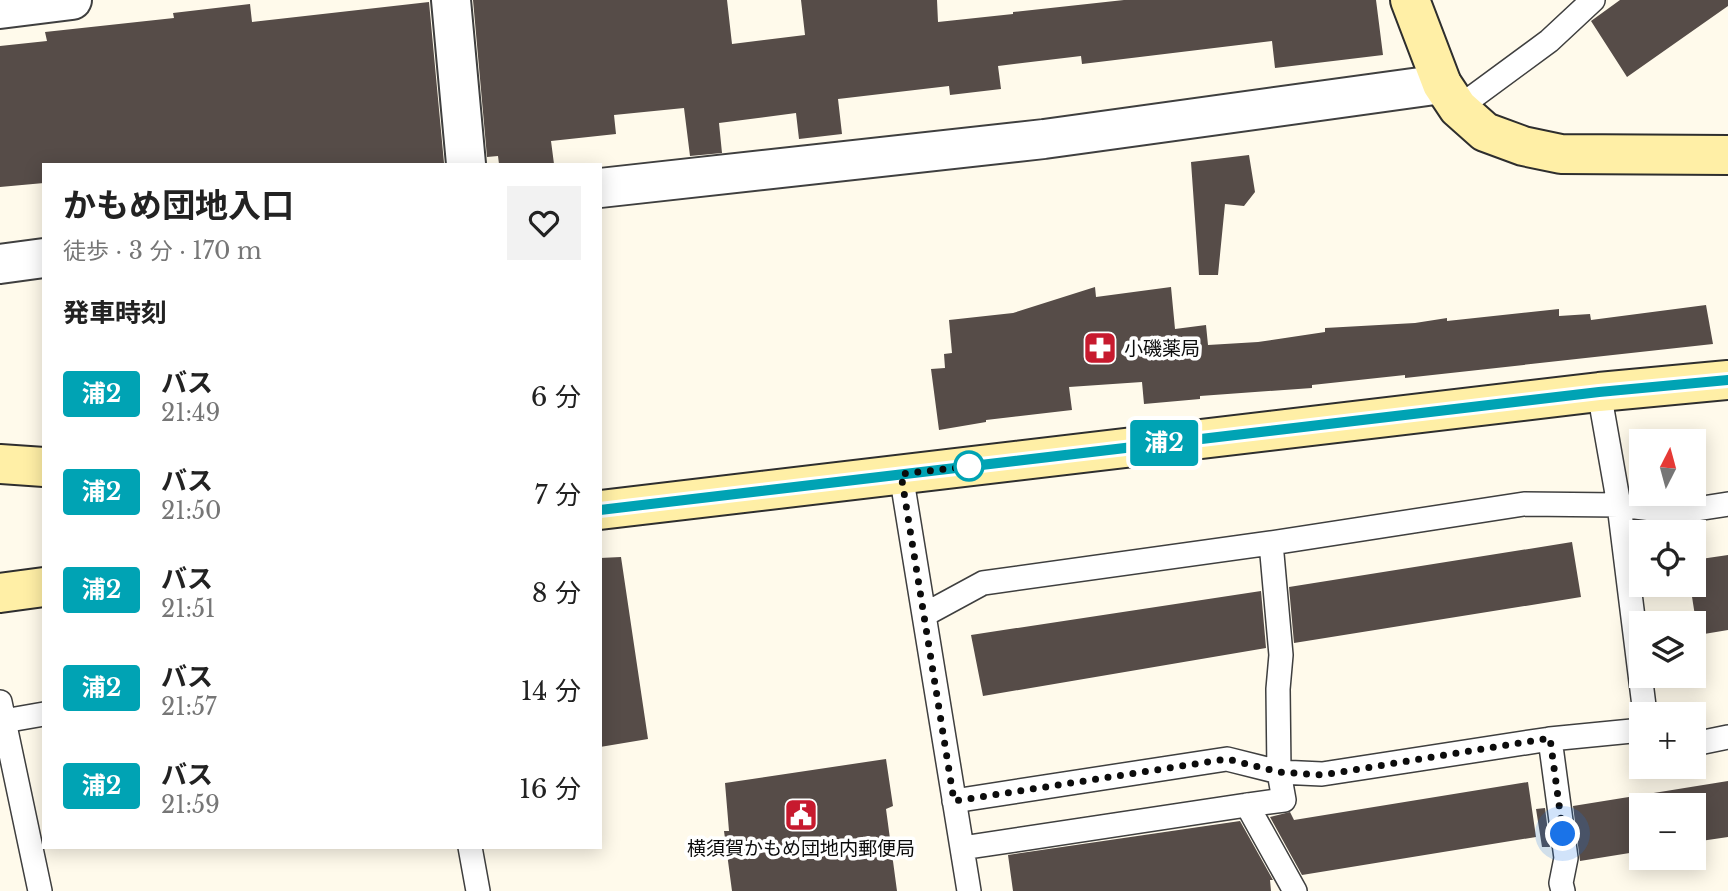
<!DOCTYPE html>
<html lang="ja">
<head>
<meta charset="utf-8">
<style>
	body { margin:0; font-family:"Libre Baskerville","Noto Sans JP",serif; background:#f2f2f2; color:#222; height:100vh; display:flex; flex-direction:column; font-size:26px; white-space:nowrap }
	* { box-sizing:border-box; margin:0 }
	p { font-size:23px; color:#767676 }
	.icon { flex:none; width:38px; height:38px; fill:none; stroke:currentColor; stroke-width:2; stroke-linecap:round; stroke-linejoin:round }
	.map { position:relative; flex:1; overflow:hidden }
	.side { position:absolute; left:42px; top:163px; width:560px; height:686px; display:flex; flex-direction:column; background:#fff; border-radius:0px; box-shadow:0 4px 18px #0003 }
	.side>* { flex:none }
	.badge { padding:0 14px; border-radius:5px; font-size:24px; line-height:46px }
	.needle { width:46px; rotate:6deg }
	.tools { position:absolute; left:1629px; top:429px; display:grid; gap:14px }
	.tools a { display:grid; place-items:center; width:77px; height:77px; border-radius:0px; background:#fff; box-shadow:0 4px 18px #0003; font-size:35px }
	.you { position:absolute; width:35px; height:35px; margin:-18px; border:5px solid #fff; border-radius:50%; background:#1a73e8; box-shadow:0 0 0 10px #1a73e833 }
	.map>.badge { position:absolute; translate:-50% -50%; box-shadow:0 0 0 4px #fff }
	h2 { padding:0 21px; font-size:26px; line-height:63px }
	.round { display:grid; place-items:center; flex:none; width:74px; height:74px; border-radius:0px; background:#f2f2f2 }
	.headline { display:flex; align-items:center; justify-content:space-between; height:119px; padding:0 21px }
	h1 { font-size:33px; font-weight:700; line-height:52px }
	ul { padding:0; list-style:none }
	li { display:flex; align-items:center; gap:21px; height:98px; padding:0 21px }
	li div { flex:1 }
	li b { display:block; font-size:26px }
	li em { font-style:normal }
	li .badge { min-width:77px; font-weight:700; text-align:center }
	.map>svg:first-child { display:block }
	.building { fill:#564c48 }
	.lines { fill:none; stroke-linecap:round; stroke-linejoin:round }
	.lane-casing { stroke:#3f3f3f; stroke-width:26 }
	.street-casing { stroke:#3f3f3f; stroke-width:42 }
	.secondary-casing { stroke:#2e2e2e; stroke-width:42 }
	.lane { stroke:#fff; stroke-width:23 }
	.street { stroke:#fff; stroke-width:38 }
	.secondary { stroke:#ffefa6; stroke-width:38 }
	.line-casing { stroke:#fff; stroke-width:16 }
	.line { stroke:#00a3b4; stroke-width:10 }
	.walk { stroke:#0c0c0c; stroke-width:7; stroke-dasharray:0 12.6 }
	.stop-dot { fill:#fff; stroke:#00a3b4; stroke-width:3.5 }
	.labels { text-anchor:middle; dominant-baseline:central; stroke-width:7; stroke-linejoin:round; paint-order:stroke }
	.poi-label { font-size:19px; fill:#0c0c0c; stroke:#fff; text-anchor:start }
</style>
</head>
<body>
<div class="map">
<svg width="1728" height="891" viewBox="0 0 1728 891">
	<rect width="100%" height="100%" fill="#fffaeb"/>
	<path class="building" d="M 473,0 L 727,0 L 732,44 L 805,35 L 801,0 L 937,0 L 938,22 L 1013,14 L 1013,12 L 1124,0 L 1376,0 L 1383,55 L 1275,68 L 1272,41 L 1082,64 L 1081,56 L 998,66 L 1001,89 L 950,95 L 949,86 L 838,99 L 842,134 L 799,139 L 796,113 L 719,123 L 722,153 L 690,156 L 684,108 L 614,115 L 616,134 L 551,141 L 554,164 L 499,164 L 498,156 L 487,157 Z
		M 1620,0 L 1728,0 L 1728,6 L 1627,77 L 1591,21 Z
		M 429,2 L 444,163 L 429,164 L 44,164 L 44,183 L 0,187 L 0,46 L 47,41 L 45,32 L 174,18 L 173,13 L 250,4 L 252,22 Z
		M 1249,155 L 1255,192 L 1244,206 L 1225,204 L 1218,275 L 1199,275 L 1191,162 Z
		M 1095,287 L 1096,297 L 1171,287 L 1175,329 L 1206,325 L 1208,345 L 1258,342 L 1325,332 L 1325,328 L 1415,323 L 1447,318 L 1447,321 L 1559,309 L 1559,316 L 1590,314 L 1591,320 L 1706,305 L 1713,344 L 1405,378 L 1405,375 L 1312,385 L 1312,388 L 1200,396 L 1200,399 L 1144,404 L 1142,382 L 1069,387 L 1072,410 L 986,420 L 986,422 L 939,430 L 931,369 L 945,368 L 944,354 L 952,353 L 949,320 L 1013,313 Z
		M 1572,542 L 1581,597 L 1294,643 L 1289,587 Z
		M 1728,555 L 1728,630 L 1698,635 L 1690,584 L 1694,584 L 1694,560 Z
		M 621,557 L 648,739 L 600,747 L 600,558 Z
		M 1261,591 L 1266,648 L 983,696 L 971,635 Z
		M 886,759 L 893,806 L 886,809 L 897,891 L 732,891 L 724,831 L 729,831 L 725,783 Z
		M 1728,781 L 1728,837 L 1694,842 L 1694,805 L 1642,805 L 1642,851 L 1580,861 L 1573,806 Z
		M 1528,782 L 1536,837 L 1302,875 L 1270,817 L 1290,812 L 1294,820 Z
		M 1545,808 L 1550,847 L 1542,847 L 1536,809 Z
		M 1240,821 L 1273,880 L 1270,880 L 1271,891 L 1013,891 L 1008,855 Z"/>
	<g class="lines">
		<defs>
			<path id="lane" d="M 1458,108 L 1549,41 L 1593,0
				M 1599,392 L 1619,505 L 1645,714
				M 901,474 L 969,891
				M 924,615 L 983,583 L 1271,543 L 1524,504 L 1619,505 L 1677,512 L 1728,504
				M 0,702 L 40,891
				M 4,721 L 44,714
				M 1550,739 L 1566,858 L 1561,883 L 1563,891
				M 1694,744 L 1728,737
				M 954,801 L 1227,759 L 1279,772 L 1322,774 L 1550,739 L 1642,730
				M 1247,805 L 1295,891
				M 470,847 L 478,891
				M 962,848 L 1247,805 L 1284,800 L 1279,772 L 1278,689 L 1281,655 L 1271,543"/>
			<path id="street" d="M 451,0 L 466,164
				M 0,9 L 72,0
				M 600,188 L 1044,139 L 1442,84
				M 0,264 L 44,258"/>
			<path id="secondary" d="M 1410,0 L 1442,84 L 1458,108 L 1485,132 L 1523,146 L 1561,154 L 1728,155
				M 0,464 L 44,467
				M 600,510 L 1599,392 L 1728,380
				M 0,593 L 44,587"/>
		</defs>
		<use href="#lane" class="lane-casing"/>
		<use href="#street" class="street-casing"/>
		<use href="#secondary" class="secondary-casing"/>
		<use href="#lane" class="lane"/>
		<use href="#street" class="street"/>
		<use href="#secondary" class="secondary"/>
	</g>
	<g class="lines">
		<defs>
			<path id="line" d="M 600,510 L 1599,392 L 1728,380"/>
		</defs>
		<use href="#line" class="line-casing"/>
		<use href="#line" class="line"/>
		<path class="walk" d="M 969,466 L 981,465 L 901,474 L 954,801 L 1227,759 L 1279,772 L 1322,775 L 1550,738 L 1563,834"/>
	</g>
	<defs>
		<symbol id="pharmacy-square" viewBox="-11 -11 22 22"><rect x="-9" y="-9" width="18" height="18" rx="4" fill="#c71a2e" stroke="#fff"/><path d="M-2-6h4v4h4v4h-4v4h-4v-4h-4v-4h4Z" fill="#fff"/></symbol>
		<symbol id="civic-square" viewBox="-11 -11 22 22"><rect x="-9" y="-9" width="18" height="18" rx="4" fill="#c71a2e" stroke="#fff"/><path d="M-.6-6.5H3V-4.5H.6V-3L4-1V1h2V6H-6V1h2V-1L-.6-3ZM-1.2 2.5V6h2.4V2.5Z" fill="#fff"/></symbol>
	</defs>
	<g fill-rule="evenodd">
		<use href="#pharmacy-square" x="1081" y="329" width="38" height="38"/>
		<use href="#civic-square" x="782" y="796" width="38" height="38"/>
	</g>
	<circle class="stop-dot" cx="969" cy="466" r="14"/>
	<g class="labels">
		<g class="poi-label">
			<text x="1124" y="348">小磯薬局</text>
			<text x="801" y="848" text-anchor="middle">横須賀かもめ団地内郵便局</text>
		</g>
	</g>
</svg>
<div class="tools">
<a><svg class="needle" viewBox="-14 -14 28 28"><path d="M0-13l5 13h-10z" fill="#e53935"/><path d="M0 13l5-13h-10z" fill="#767676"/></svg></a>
<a><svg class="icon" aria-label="locate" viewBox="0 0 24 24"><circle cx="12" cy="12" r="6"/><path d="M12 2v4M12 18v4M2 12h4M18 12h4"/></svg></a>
<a><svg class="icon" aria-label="layers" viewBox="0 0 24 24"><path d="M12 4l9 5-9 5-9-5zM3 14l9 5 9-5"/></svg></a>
<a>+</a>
<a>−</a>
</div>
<div class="you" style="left:1563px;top:834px"></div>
<b class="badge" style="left:1164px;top:443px;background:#00a3b4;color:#fff">浦2</b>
<section class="side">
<div class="headline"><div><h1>かもめ団地入口</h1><p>徒歩 · 3 分 · 170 m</p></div><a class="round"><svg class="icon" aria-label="heart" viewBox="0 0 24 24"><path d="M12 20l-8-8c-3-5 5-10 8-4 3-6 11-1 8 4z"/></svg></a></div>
<h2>発車時刻</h2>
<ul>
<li><span class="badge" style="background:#00a3b4;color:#fff">浦2</span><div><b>バス</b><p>21:49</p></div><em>6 分</em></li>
<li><span class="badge" style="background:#00a3b4;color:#fff">浦2</span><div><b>バス</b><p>21:50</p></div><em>7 分</em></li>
<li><span class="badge" style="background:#00a3b4;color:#fff">浦2</span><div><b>バス</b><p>21:51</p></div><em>8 分</em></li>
<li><span class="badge" style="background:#00a3b4;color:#fff">浦2</span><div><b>バス</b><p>21:57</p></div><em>14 分</em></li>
<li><span class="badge" style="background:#00a3b4;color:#fff">浦2</span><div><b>バス</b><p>21:59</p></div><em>16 分</em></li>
</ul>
</section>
</div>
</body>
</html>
